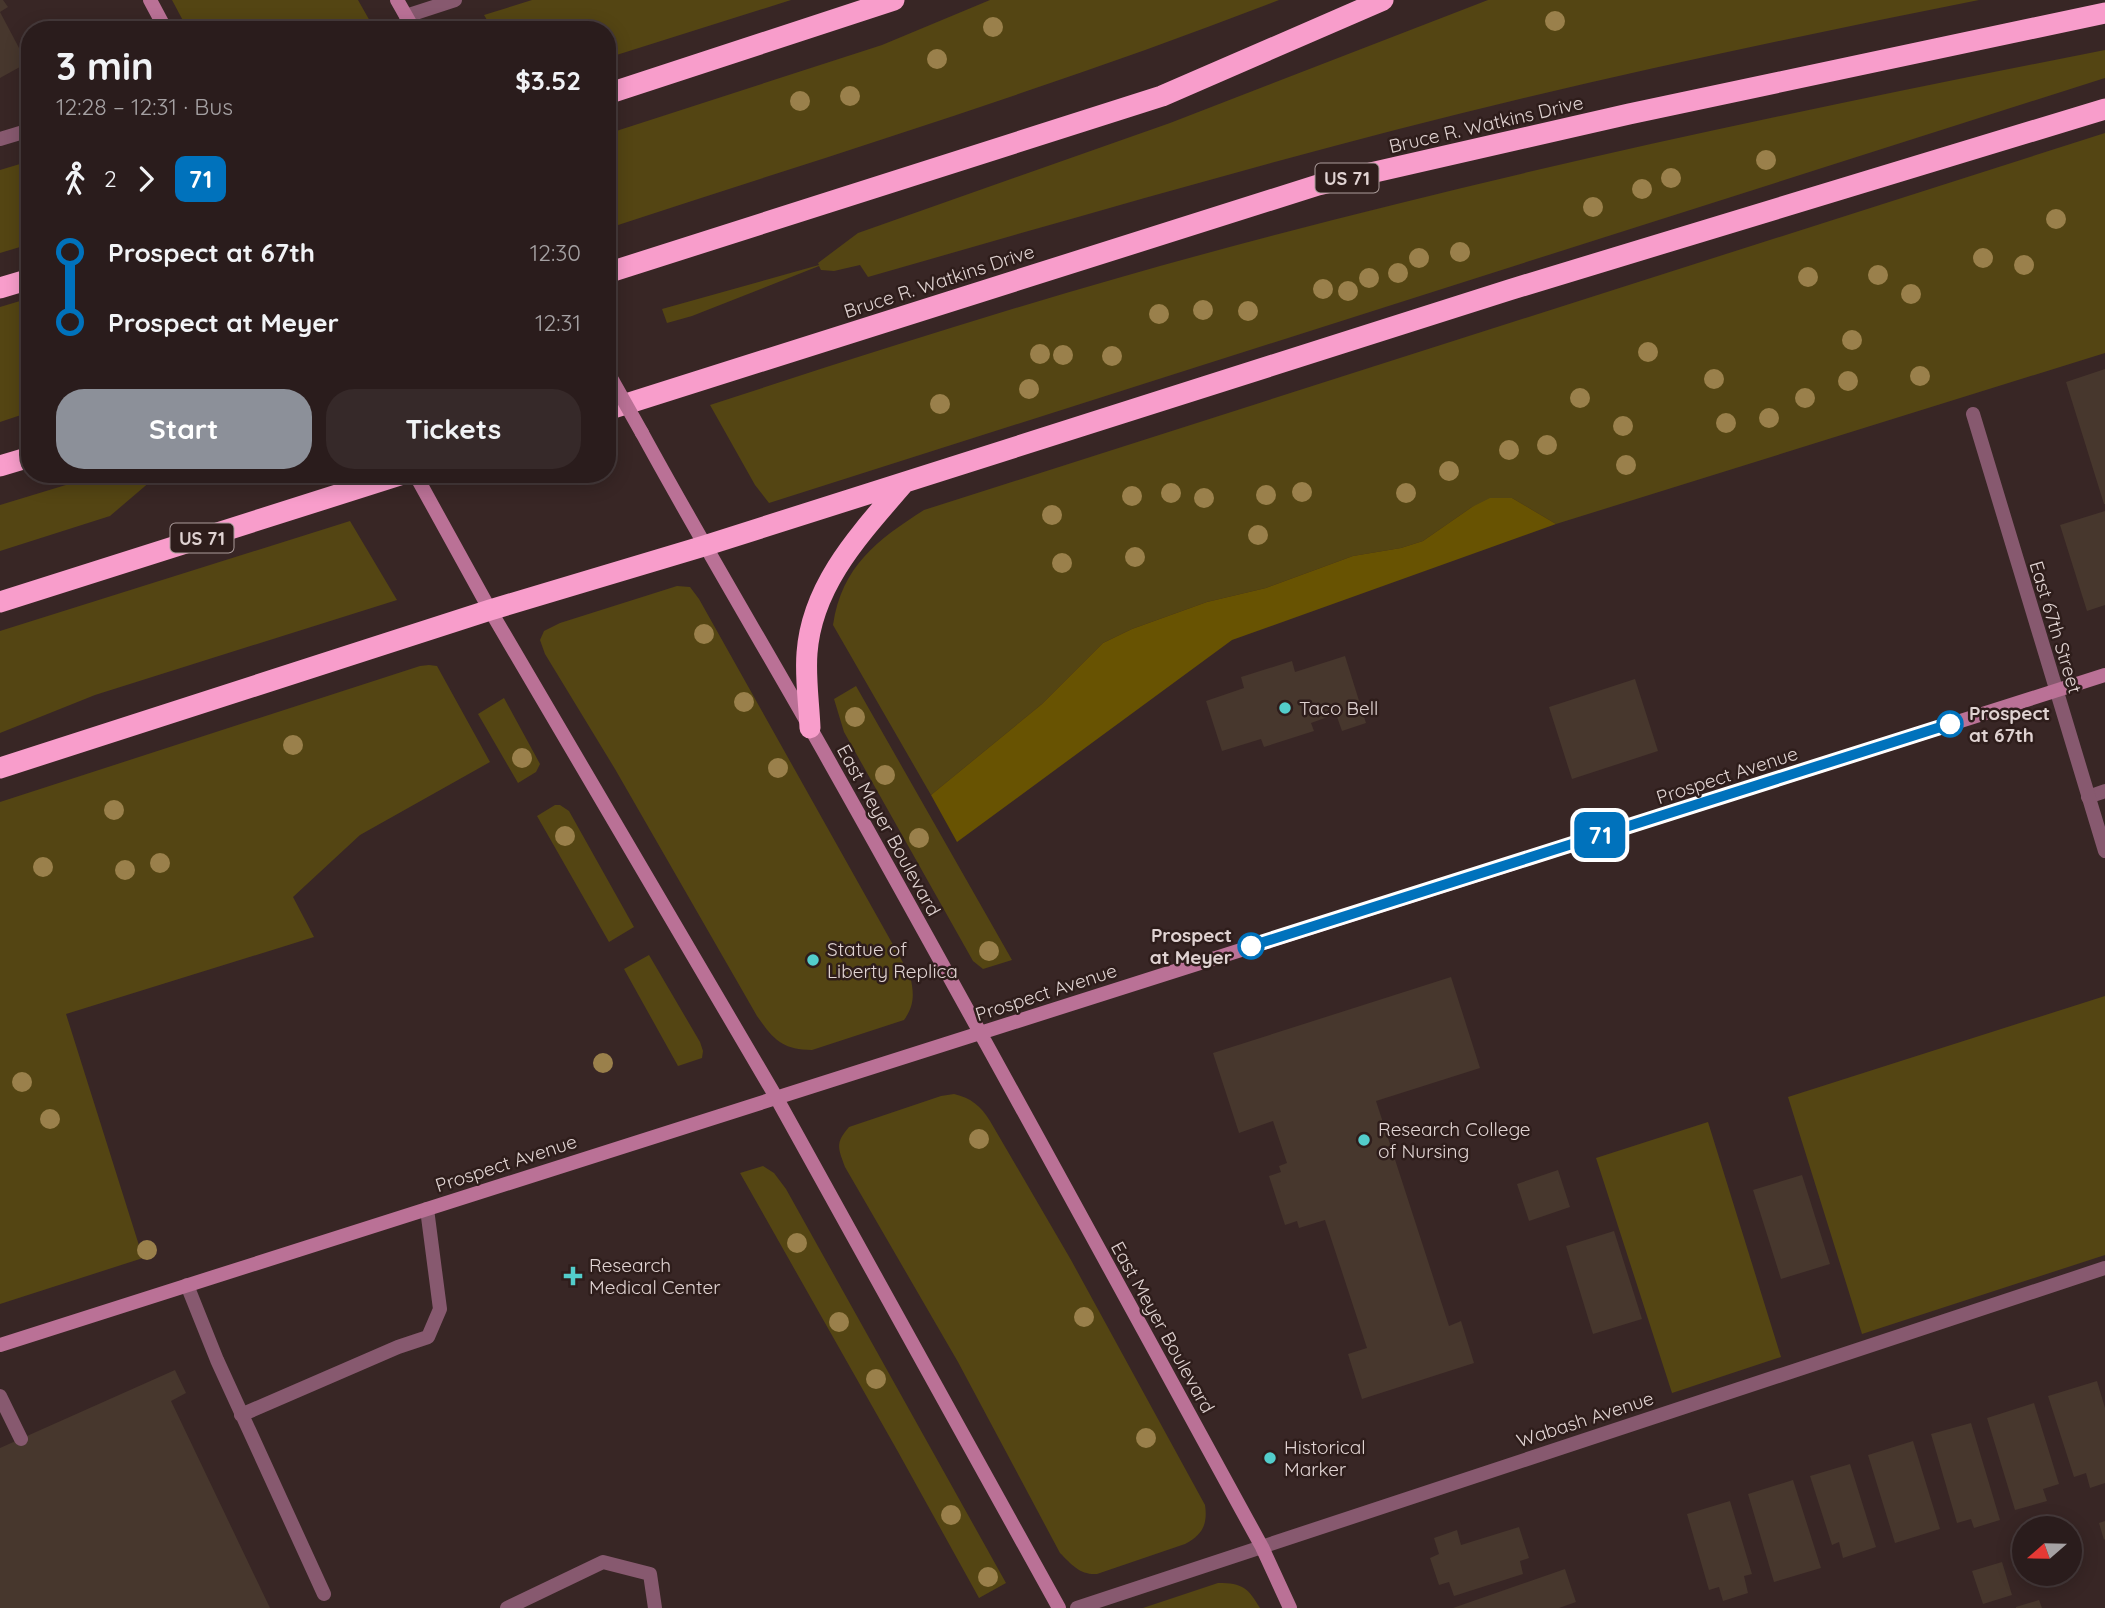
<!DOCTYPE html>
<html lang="en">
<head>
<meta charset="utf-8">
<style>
	body { margin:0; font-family:Quicksand,sans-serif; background:#362929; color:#f1f3f6; height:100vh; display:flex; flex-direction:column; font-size:26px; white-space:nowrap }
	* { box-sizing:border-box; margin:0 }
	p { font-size:23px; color:#a5a1a3 }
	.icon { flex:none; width:38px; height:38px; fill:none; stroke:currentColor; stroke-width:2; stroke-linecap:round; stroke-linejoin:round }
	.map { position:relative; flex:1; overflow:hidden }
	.drawer { position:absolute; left:21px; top:21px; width:595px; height:462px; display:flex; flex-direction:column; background:#2a1c1c; border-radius:28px; box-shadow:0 4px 18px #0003,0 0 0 2px #463a3b }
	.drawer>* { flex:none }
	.badge { padding:0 14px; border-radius:10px; font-size:24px; line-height:46px }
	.needle { width:46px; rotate:250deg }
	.buttons { position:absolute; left:2012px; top:1516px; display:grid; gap:14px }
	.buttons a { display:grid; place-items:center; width:70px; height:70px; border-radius:50%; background:#2a1c1c; box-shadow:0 4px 18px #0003,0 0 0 2px #463a3b; font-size:35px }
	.map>.badge { position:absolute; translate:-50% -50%; box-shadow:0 0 0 4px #fff }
	.legs { display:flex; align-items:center; gap:10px; height:77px; padding:0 35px; font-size:23px }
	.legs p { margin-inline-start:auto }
	.head { display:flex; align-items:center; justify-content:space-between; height:119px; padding:0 35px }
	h1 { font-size:38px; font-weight:700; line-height:52px }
	.cta { display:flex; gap:14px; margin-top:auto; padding:14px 35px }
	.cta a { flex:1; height:80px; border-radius:28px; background:#8c9099; color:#fff; font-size:28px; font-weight:700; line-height:80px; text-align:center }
	.cta a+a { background:#362929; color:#f1f3f6 }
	ul { padding:0 35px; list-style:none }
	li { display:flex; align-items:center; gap:24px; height:70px; font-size:26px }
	li i { display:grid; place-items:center; width:10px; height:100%; margin:0 9px; background:currentColor }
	li i::after { content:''; width:18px; height:18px; margin:-9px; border:5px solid; border-radius:50%; background:#2a1c1c }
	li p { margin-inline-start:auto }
	li:first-child i { background:linear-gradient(#0000 50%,currentColor 0) }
	li:last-child i { background:linear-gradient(currentColor 50%,#0000 0) }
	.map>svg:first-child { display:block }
	.green { fill:#544513 }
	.forest { fill:#685302 }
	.building { fill:#47372d }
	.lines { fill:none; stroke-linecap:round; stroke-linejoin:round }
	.lane { stroke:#87596f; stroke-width:14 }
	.street { stroke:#87596f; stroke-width:14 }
	.secondary { stroke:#ba7196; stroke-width:14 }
	.highway { stroke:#f89dcb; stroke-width:21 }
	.secondary-bridge { stroke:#ba7196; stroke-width:14 }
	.tree { fill:#9a804b }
	.line-1-casing { stroke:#fff; stroke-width:16 }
	.line-1 { stroke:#0072bc; stroke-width:10 }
	.poi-dot { fill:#53cdcb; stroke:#2e1d1b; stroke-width:2.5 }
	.stop-1-dot { fill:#fff; stroke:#0072bc; stroke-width:3.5 }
	.labels { text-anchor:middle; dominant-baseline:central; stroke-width:5; stroke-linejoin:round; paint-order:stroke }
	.shield { fill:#2e1d1b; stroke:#ab9c9b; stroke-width:2 }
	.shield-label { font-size:18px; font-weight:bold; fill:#e0d3d2 }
	.street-label { font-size:19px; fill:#e0d3d2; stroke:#2e1d1b }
	.poi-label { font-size:19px; fill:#e0d3d2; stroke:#2e1d1b; text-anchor:start }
	.stop-label { font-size:19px; font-weight:bold; fill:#e0d3d2; stroke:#2e1d1b; text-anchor:start }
</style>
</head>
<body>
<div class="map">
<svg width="2105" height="1608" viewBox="0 0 2105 1608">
	<rect width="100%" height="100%" fill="#382625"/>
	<path class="green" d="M 172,0 L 358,0 L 375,30 L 188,30 Z
		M 532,0 L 791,0 L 607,58 L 607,30 L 493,30 L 484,15 Z
		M 990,0 L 1279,0 C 1060,85 835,154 612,227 L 607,219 L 607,134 L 882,45 Z
		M 1488,0 L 1979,0 C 1784,39 1588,80 1395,130 C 1218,176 1043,227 868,277 L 860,265 L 834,271 L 821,270 L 819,266 L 692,316 L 667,323 L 662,309 L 819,265 L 818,263 L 858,233 L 1170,123 Z
		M 2105,50 L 2105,78 L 769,503 L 755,485 L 710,405 C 845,361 981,317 1118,278 C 1443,185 1774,115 2105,50 Z
		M 2105,133 L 2105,353 L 1556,524 L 1512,498 L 1472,507 L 1423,541 L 1401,548 L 1353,556 L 1266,588 L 1207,602 L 1132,629 L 1103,643 L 1042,704 L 931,795 L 833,625 C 842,566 877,540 924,510 Z
		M 30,161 L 30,244 L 0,253 L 0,170 Z
		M 30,298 L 30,412 L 0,422 L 0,307 Z
		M 102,474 L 133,474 L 151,478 L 161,474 L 180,474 L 151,481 L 110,516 L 0,551 L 0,505 Z
		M 350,521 L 397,600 L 95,695 L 0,733 L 0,631 Z
		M 677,586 L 690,587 L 699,599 L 910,975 C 914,993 915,1005 904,1020 L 812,1050 C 782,1050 773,1039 757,1016 L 615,769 L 545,654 L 540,640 L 544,631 L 560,623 Z
		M 429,665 L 437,666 L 490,762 L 360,835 L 293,897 L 314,937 L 66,1014 L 143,1258 L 0,1304 L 0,802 L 420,666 Z
		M 856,686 L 1012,960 L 983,969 L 973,961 L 844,732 L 834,699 Z
		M 504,698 L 540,764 L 536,772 L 518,783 L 478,714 Z
		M 555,805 L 560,805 L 569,811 L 634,927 L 609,942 L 537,816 Z
		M 649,955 L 700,1042 L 703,1051 L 702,1058 L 678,1066 L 624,969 Z
		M 2105,996 L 2105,1255 L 1862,1334 L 1788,1097 Z
		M 954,1094 C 971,1098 981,1106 990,1121 L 1071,1260 L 1205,1505 C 1208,1525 1202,1535 1185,1544 L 1097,1574 C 1080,1575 1072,1565 1060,1553 L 958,1362 L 845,1167 C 838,1148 835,1143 849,1127 L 941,1096 Z
		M 1708,1122 L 1781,1357 L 1672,1393 L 1596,1158 Z
		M 763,1166 L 774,1173 L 786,1189 L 1006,1583 L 979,1598 L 897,1450 L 740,1173 Z
		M 1218,1583 C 1243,1583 1248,1588 1260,1608 L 1143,1608 Z"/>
	<path class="forest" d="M 1490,498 L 1512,498 L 1556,524 L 1232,640 L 957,842 L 931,795 L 1042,704 L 1103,643 L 1132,629 L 1207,602 L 1266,588 L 1353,556 L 1401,548 L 1423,541 L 1472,507 Z"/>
	<path class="building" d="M 0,0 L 3,0 L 8,7 L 0,12 Z
		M 0,12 L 27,63 L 0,78 Z
		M 2105,369 L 2105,504 L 2104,504 L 2066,382 Z
		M 2105,511 L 2105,605 L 2087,611 L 2060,525 Z
		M 1345,656 L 1366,723 L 1342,731 L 1336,714 L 1311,723 L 1314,731 L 1264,747 L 1261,739 L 1222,751 L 1206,701 L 1244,688 L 1241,677 L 1292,661 L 1295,672 Z
		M 1635,679 L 1658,751 L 1572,779 L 1549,707 Z
		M 1451,977 L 1480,1068 L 1376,1101 L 1449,1326 L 1461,1321 L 1474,1363 L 1362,1399 L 1348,1354 L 1367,1348 L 1325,1220 L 1299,1228 L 1297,1221 L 1285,1225 L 1269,1176 L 1281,1172 L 1279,1166 L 1287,1163 L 1273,1121 L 1239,1133 L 1213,1053 Z
		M 1558,1170 L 1570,1207 L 1529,1221 L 1517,1184 Z
		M 1802,1175 L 1830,1264 L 1781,1279 L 1753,1190 Z
		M 1614,1231 L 1642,1319 L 1593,1334 L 1566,1246 Z
		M 175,1370 L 186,1393 L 171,1401 L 270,1608 L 0,1608 L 0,1448 Z
		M 2097,1381 L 2105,1408 L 2105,1483 L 2090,1488 L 2086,1473 L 2074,1477 L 2048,1396 Z
		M 2034,1403 L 2059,1484 L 2043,1489 L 2047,1501 L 2015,1510 L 1987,1418 Z
		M 1971,1423 L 2000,1520 L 1974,1528 L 1971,1519 L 1957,1523 L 1931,1434 Z
		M 1913,1441 L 1940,1529 L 1895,1543 L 1868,1455 Z
		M 1850,1464 L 1876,1547 L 1843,1558 L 1839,1542 L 1832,1545 L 1810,1476 Z
		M 1793,1480 L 1821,1568 L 1774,1582 L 1748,1494 Z
		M 1730,1501 L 1752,1574 L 1744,1576 L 1748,1593 L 1723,1601 L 1719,1587 L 1709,1590 L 1687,1514 Z
		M 2105,1521 L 2105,1539 L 2104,1540 L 2099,1523 Z
		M 1519,1527 L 1529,1558 L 1520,1561 L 1523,1574 L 1454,1596 L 1449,1582 L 1439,1585 L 1430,1558 L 1439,1554 L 1434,1538 L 1457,1530 L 1461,1545 Z
		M 2002,1562 L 2012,1595 L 1983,1604 L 1972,1571 Z
		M 1565,1569 L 1576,1602 L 1559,1608 L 1453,1608 Z
		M 2039,1600 L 2042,1608 L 2016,1608 L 2016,1607 Z"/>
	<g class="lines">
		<path class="lane" d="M 2088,797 L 2105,791
			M 187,1285 L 217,1360 L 324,1594
			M 0,1396 L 21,1439
			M 241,1415 L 398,1347 L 428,1337 L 440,1309 L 427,1209
			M 507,1608 L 603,1562 L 650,1574 L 655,1608"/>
		<path class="street" d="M 406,16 L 455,0
			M 0,139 L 30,130
			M 1973,414 L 2105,851
			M 1077,1608 L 2105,1268"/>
		<path class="secondary" d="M 150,0 L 166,30
			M 397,0 L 414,30
			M 642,433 C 702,543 767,651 829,761 C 976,1022 1118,1284 1262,1547 L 1290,1608
			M 415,474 L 490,610 L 776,1097 L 1059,1608
			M 0,1345 L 2105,675"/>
		<path class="highway" d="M 607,94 L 894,0
			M 607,273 L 1162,96 L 1383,0
			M 0,288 L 30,279
			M 607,410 L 1318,185 L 1629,114 L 2105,13
			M 0,466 L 30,457
			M 0,602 L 403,474
			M 810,728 C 809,703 805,677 807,653 C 812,584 861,533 904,483
			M 0,768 L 490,610 L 704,546 L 1509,290 L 2105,109"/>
		<path class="secondary-bridge" d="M 607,371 L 642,433"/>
	</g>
	<g class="tree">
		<circle cx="1555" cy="21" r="10"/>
		<circle cx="993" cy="27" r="10"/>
		<circle cx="937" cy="59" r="10"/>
		<circle cx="850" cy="96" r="10"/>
		<circle cx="800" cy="101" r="10"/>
		<circle cx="1766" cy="160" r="10"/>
		<circle cx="1671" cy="178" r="10"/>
		<circle cx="1642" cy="189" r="10"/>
		<circle cx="1593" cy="207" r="10"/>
		<circle cx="2056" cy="219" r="10"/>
		<circle cx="1460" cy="252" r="10"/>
		<circle cx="1419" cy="258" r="10"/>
		<circle cx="1983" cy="258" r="10"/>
		<circle cx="2024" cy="265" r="10"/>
		<circle cx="1398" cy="273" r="10"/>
		<circle cx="1878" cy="275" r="10"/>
		<circle cx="1808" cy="277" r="10"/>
		<circle cx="1369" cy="278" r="10"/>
		<circle cx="1323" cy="289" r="10"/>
		<circle cx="1348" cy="291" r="10"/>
		<circle cx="1911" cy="294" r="10"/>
		<circle cx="1203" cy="310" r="10"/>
		<circle cx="1248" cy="311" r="10"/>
		<circle cx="1159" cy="314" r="10"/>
		<circle cx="1852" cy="340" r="10"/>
		<circle cx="1648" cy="352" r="10"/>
		<circle cx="1040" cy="354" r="10"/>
		<circle cx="1063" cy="355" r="10"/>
		<circle cx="1112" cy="356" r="10"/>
		<circle cx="1920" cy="376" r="10"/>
		<circle cx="1714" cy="379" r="10"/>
		<circle cx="1848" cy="381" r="10"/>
		<circle cx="1029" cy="389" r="10"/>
		<circle cx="1580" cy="398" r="10"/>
		<circle cx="1805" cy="398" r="10"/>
		<circle cx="940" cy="404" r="10"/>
		<circle cx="1769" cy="418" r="10"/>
		<circle cx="1726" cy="423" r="10"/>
		<circle cx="1623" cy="426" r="10"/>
		<circle cx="1547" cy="445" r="10"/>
		<circle cx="1509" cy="450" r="10"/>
		<circle cx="1626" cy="465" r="10"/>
		<circle cx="1449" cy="471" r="10"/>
		<circle cx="1302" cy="492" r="10"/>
		<circle cx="1171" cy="493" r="10"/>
		<circle cx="1406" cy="493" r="10"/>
		<circle cx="1266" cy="495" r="10"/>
		<circle cx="1132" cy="496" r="10"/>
		<circle cx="1204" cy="498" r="10"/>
		<circle cx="1052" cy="515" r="10"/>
		<circle cx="1258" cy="535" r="10"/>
		<circle cx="1135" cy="557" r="10"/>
		<circle cx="1062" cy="563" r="10"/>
		<circle cx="704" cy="634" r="10"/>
		<circle cx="744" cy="702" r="10"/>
		<circle cx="855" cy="717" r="10"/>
		<circle cx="293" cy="745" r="10"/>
		<circle cx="522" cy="758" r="10"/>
		<circle cx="778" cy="768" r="10"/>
		<circle cx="885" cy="775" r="10"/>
		<circle cx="114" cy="810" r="10"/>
		<circle cx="565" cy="836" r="10"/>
		<circle cx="919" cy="838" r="10"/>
		<circle cx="160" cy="863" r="10"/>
		<circle cx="43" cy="867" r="10"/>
		<circle cx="125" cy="870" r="10"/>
		<circle cx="989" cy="951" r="10"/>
		<circle cx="603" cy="1063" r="10"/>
		<circle cx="22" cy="1082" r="10"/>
		<circle cx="50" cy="1119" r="10"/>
		<circle cx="979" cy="1139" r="10"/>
		<circle cx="797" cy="1243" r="10"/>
		<circle cx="147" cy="1250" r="10"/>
		<circle cx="1084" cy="1317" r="10"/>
		<circle cx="839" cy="1322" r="10"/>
		<circle cx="876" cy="1379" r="10"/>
		<circle cx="1146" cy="1438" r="10"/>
		<circle cx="951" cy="1515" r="10"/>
		<circle cx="988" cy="1577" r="10"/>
	</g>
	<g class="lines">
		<defs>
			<path id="line-1" d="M 1251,946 L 1950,724"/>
		</defs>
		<use href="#line-1" class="line-1-casing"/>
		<use href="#line-1" class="line-1"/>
	</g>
	<g class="poi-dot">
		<circle cx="1285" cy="708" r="7"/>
		<circle cx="813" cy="960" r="7"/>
		<circle cx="1364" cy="1140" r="7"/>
		<path d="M569.5 1265.5h7v7h7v7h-7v7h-7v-7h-7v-7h7z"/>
		<circle cx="1270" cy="1458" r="7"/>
	</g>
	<g class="stop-1-dot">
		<circle cx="1950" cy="724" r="12"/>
		<circle cx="1251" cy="946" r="12"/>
	</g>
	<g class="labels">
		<g class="shield">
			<rect x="1315.5" y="163.5" width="63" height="29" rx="5"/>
			<rect x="170.5" y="523.5" width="63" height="29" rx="5"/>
		</g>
		<g class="shield-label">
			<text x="1347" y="178">US 71</text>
			<text x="202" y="538">US 71</text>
		</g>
		<g class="street-label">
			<text transform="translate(1486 124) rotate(-13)">Bruce R. Watkins Drive</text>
			<text transform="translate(939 281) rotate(-18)">Bruce R. Watkins Drive</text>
			<text transform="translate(2056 627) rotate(73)">East 67th Street</text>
			<text transform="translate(1727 775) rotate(-18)">Prospect Avenue</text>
			<text transform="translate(889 830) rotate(61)">East Meyer Boulevard</text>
			<text transform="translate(1046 992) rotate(-18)">Prospect Avenue</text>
			<text transform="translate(506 1163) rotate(-18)">Prospect Avenue</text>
			<text transform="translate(1163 1327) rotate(61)">East Meyer Boulevard</text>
			<text transform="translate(1585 1419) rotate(-18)">Wabash Avenue</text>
		</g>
		<g class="poi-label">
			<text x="1299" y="708">Taco Bell</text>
			<text x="827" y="949">Statue of<tspan x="827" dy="22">Liberty Replica</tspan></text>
			<text x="1378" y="1129">Research College<tspan x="1378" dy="22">of Nursing</tspan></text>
			<text x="589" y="1265">Research<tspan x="589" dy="22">Medical Center</tspan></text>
			<text x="1284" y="1447">Historical<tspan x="1284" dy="22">Marker</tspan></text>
		</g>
		<g class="stop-label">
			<text x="1969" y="713">Prospect<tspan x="1969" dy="22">at 67th</tspan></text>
			<text x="1232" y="935" text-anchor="end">Prospect<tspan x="1232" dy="22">at Meyer</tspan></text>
		</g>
	</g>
</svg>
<div class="buttons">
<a><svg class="needle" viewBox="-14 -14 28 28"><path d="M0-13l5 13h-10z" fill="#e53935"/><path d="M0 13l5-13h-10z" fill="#a5a1a3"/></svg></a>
</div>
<b class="badge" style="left:1600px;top:835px;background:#0072bc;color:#fff">71</b>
<section class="drawer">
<div class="head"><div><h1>3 min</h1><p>12:28 – 12:31 · Bus</p></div><b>$3.52</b></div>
<div class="legs"><svg class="icon" aria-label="walk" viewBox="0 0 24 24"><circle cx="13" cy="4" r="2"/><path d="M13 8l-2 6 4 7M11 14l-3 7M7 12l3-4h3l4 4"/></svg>2<svg class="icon" aria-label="forward" viewBox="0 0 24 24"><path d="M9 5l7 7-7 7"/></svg><b class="badge" style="background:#0072bc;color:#fff">71</b></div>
<ul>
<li><i style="color:#0072bc"></i><b>Prospect at 67th</b><p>12:30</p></li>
<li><i style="color:#0072bc"></i><b>Prospect at Meyer</b><p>12:31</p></li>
</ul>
<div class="cta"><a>Start</a><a>Tickets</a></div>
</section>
</div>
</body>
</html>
